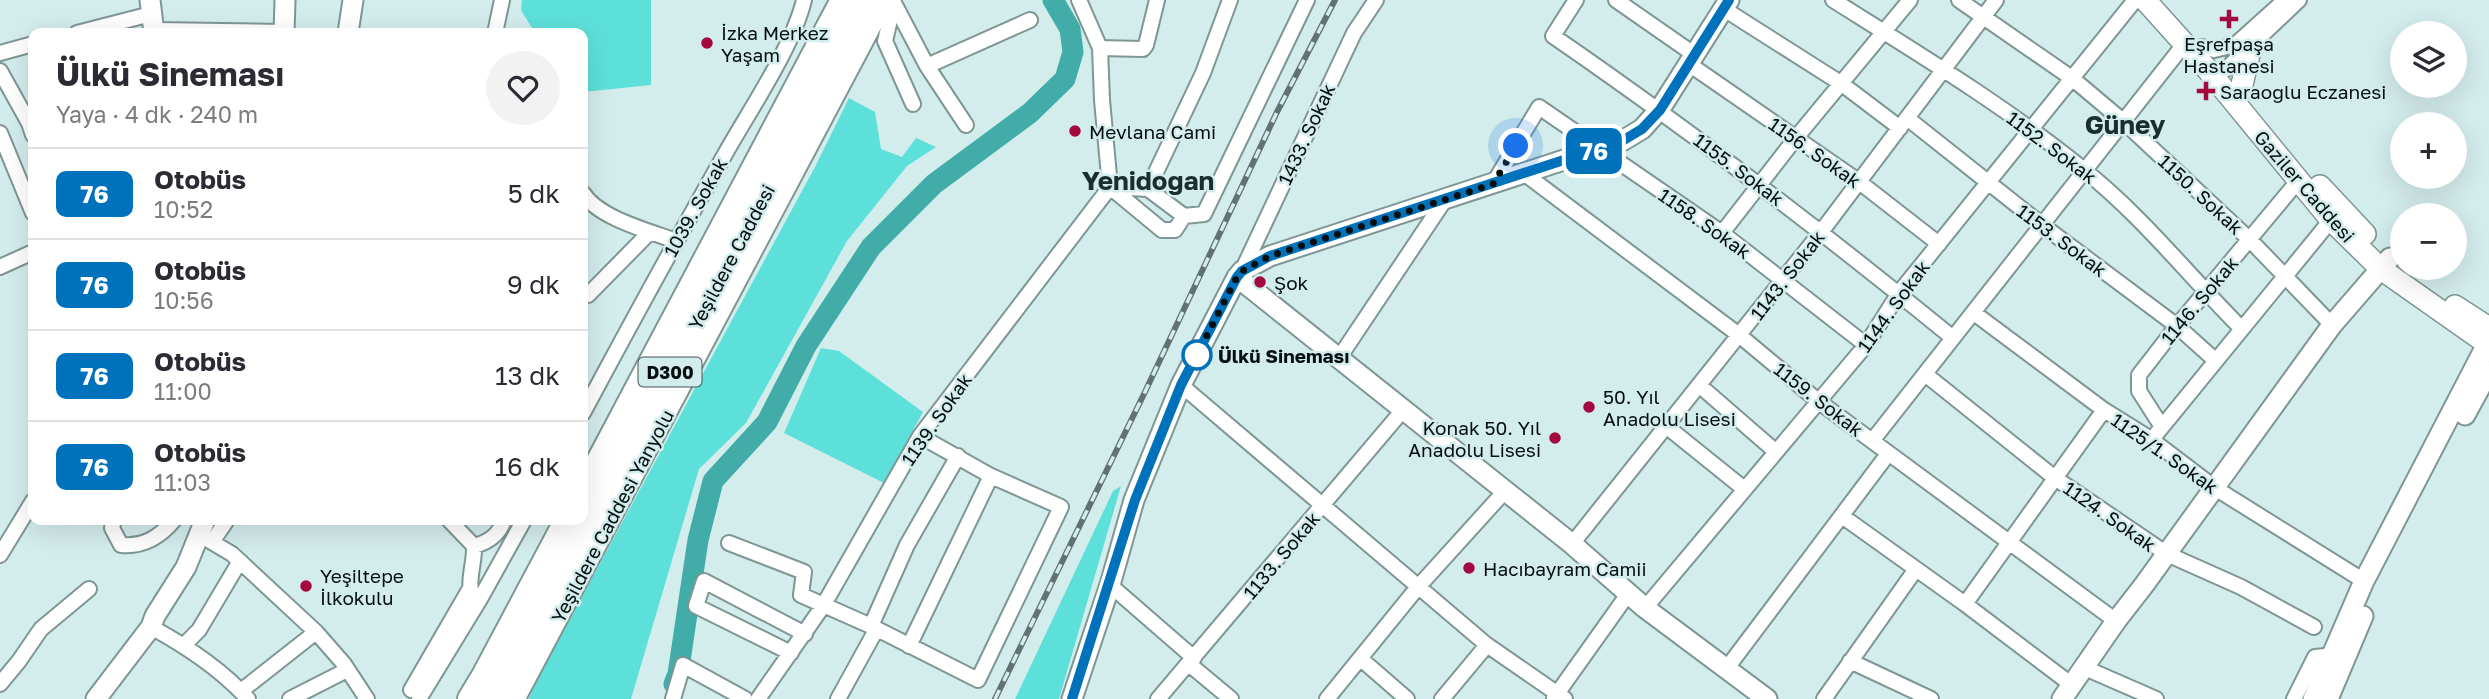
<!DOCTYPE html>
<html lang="tr">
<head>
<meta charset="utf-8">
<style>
	body { margin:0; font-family:"Golos Text",sans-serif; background:#f2f2f3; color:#2b2b33; height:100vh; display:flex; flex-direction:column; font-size:26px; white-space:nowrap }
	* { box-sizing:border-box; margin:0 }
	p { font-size:23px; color:#7c7c81 }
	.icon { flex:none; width:38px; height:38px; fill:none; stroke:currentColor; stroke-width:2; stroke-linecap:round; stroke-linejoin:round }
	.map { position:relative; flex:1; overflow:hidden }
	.details { position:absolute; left:28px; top:28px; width:560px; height:497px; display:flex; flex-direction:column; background:#fff; border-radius:14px; box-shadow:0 7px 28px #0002 }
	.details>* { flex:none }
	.badge { padding:0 14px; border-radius:10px; font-size:24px; line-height:46px }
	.buttons { position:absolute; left:2390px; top:21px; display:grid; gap:14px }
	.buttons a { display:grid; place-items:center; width:77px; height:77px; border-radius:50%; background:#fff; box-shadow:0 7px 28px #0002; font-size:35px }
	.you { position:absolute; width:35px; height:35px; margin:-18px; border:5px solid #fff; border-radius:50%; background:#1a73e8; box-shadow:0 0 0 10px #1a73e833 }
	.map>.badge { position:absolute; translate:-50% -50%; box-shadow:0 0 0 4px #fff }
	.round { display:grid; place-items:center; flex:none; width:74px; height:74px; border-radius:37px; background:#f2f2f3 }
	.overview { display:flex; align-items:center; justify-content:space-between; height:119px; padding:0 28px }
	h1 { font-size:33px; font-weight:700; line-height:52px }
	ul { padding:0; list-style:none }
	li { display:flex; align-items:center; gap:21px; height:91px; padding:0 28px; border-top:2px solid #e1e1e2 }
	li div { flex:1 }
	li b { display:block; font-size:26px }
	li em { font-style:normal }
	li .badge { min-width:77px; font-weight:700; text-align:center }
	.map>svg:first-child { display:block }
	.green { fill:#5ee0da }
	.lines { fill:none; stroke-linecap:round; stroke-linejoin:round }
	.river { stroke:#41aca8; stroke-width:21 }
	.street-casing { stroke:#7e9694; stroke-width:18 }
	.secondary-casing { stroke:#7e9694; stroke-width:23 }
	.primary-casing { stroke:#7e9694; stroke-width:24 }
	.highway-casing { stroke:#7e9694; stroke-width:28 }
	.street { stroke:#fff; stroke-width:14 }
	.secondary { stroke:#fff; stroke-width:19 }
	.primary { stroke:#fff; stroke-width:21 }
	.highway { stroke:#fff; stroke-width:24 }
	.rail-casing { stroke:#617272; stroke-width:6 }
	.rail { stroke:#d3edec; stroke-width:3.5; stroke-dasharray:10; stroke-linecap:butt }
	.line-casing { stroke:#fff; stroke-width:16 }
	.line { stroke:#0072bc; stroke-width:10 }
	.walk { stroke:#060f0f; stroke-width:7; stroke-dasharray:0 12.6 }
	.poi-dot { fill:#a3083e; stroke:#d3edec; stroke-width:2.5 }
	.stop-dot { fill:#fff; stroke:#0072bc; stroke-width:3.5 }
	.labels { text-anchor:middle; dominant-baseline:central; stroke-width:5; stroke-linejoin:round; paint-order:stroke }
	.shield { fill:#d3edec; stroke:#445251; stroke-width:2 }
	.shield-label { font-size:18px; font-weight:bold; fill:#060f0f }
	.poi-label { font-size:19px; fill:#060f0f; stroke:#d3edec; text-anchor:start }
	.street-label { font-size:19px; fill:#060f0f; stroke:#d3edec }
	.stop-label { font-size:19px; font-weight:bold; fill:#060f0f; stroke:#d3edec; text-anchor:start }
	.district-label { font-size:26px; font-weight:bold; fill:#192e2d; stroke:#d3edec }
</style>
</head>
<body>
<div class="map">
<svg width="2489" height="699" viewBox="0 0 2489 699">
	<rect width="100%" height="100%" fill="#d3edec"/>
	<path class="green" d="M 522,0 L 651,0 L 651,85 L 583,92 L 583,33 L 535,33 L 521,10 Z
		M 849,98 L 875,112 L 881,149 L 902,157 L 916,138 L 936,147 L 907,166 L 847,241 L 746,423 L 699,469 L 631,699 L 529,699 L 534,685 L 815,167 Z
		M 821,348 L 839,351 L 923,412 L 884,483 L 784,433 Z
		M 1121,486 L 1059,699 L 1015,699 L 1113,491 Z"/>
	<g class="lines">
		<path class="river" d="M 674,684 L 678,674 L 698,540 L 713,481 L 767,422 L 806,346 L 871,247 L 934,184 L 1030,113 L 1065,79 L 1073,52 L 1070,29 L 1053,0"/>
		<defs>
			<path id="street" d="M 1079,0 L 1100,48 L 1102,100 L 1110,187 L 1148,189 L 1184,216
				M 1576,0 L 1553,36 C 1691,131 1823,232 1953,338
				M 1616,0 L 1695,55
				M 1833,0 C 1919,54 2005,106 2084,170 C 2143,217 2189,276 2242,329
				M 1959,0 L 2073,79 L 2124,122 L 2250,240 L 2332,325
				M 894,3 L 927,66 L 966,125
				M 894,3 L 885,41 L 913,104
				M 1724,9 L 1842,84 L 1900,128
				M 154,30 L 284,32
				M 77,33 L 151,14
				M 495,33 L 502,0
				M 2202,47 L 2214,50 L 2235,45 L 2285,0
				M 1100,48 L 1143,49 L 1146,45 L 1157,0
				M 0,53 L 33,44
				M 1689,64 L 1858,181 L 1939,244
				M 927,66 L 1030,20
				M 2208,70 L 2225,70 L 2299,0
				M 0,71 L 29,123 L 33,135
				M 1907,118 L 2042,225 L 2177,326 L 2216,361
				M 0,133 L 33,213
				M 1525,174 L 1739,335 L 1818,401 L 2116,621
				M 1493,184 L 1539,107 L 1722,233 L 1866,345
				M 1148,189 L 1203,73 L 1230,0
				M 583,193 C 598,218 649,231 676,241
				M 1184,216 L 1204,214 L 1307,0
				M 1722,233 L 1795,139 L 1910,0
				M 0,267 L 33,252
				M 1242,271 L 1354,33 L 1376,0
				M 583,289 L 588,295 L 650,232
				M 1974,313 L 2104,410 L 2152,440 L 2215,488 L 2364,581
				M 1339,358 L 1446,198
				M 1925,374 L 2055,478 L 2167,554 L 2241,587 L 2314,627
				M 1181,385 L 1487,645 L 1565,699
				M 1699,385 L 1775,451
				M 583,413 C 629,327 676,241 724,156 C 749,111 792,49 804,0
				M 1666,426 L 1743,488
				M 2162,427 L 2139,391 L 2139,375 L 2177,326 L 2298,181
				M 2157,433 L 2331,220
				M 1872,441 L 2185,43
				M 1842,516 L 1965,604 L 2072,685
				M 114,520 L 112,528 L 121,545 C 144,547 160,537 174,520
				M 449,520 L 474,546 C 475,563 466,583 473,598
				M 200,535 L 232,554 L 316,632 L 344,664 L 367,699
				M 212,542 L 227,520
				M 729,543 L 804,572 L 801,595 L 871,626 L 978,680 L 1061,507 L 991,476 L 920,436
				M 1572,544 L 1821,232 L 1996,0
				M 474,546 C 489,542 499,535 504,520
				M 0,555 L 33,501
				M 1110,585 L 1194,658
				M 1965,604 L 2104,410
				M 1645,608 L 1866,345 L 1899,293 L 2135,0
				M 871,626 L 907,545 L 958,456
				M 151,627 C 186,646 221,669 248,699
				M 184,645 L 199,630 L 240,561
				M 909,646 L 991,476
				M 791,653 L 696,606 L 704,581 L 805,634
				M 1361,659 L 1407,699
				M 1850,661 L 1931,699
				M 1189,664 L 1231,699
				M 1727,668 L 1888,454
				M 2085,668 L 2156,699
				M 0,684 L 19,661 L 41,629 L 89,589
				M 411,690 L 469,590
				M 241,691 L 316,632
				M 1554,698 L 1628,594
				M 290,699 L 347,670
				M 419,699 L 480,599 L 524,520
				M 673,699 L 683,665 L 745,699
				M 758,699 L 823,606 L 920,436 L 1110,187 L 1162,230 L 1175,230 L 1184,216
				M 838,699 L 876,630
				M 1158,699 L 1403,410
				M 1327,699 L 1418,587 L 1505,491
				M 1442,699 L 1487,645
				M 1824,699 L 1916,569
				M 2294,699 L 2315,657 L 2325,656 L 2330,660"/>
			<path id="secondary" d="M 150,0 L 154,33
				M 284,33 L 285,0
				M 348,33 L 353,0
				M 1237,277 L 1572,544 L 1645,608 L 1767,699
				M 2465,415 L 2489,371
				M 96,699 L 151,627 L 155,616 L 186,567 L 205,520
				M 515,699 L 885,0
				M 1072,699 L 1110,585 L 1134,500 L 1181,385 L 1237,277 L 1242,271 L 1270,256 L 1622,141 L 1642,129 L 1660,109 L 1729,0
				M 2062,699 L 2116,621 L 2144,585 L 2332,325 L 2390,258
				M 2313,699 L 2364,581 L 2487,344
				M 2328,699 L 2363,616"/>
			<path id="primary" d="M 2145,0 L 2208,70 L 2331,220 L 2381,269 L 2489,345
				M 2241,89 L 2251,46
				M 2320,186 L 2365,234
				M 2455,306 L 2489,328"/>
			<path id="highway" d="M 583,491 L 843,0
				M 470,699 L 484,676 L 567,520
				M 495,699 L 868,0"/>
		</defs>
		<use href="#street" class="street-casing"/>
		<use href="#secondary" class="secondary-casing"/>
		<use href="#primary" class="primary-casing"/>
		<use href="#highway" class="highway-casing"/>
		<use href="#street" class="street"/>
		<use href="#secondary" class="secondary"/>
		<use href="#primary" class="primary"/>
		<use href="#highway" class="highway"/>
		<defs>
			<path id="rail" d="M 995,699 L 1144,394 L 1277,112 L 1335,0"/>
		</defs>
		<use href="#rail" class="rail-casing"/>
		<use href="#rail" class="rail"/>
	</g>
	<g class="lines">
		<defs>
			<path id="line" d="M 1072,699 L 1135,500 L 1181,385 L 1237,277 L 1242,271 L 1270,256 L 1622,141 L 1642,129 L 1660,110 L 1729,0"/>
		</defs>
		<use href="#line" class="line-casing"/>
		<use href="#line" class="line"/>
		<path class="walk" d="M 1197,355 L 1193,362 L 1237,277 L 1242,271 L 1270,256 L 1493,184 L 1516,146"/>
	</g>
	<g class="poi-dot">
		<path d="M2225.5 8.5h7v7h7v7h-7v7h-7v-7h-7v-7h7z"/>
		<circle cx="707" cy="43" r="7"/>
		<path d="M2202.5 80.5h7v7h7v7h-7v7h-7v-7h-7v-7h7z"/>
		<circle cx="1075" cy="131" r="7"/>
		<circle cx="1260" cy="282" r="7"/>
		<circle cx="1589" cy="407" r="7"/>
		<circle cx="1555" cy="438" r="7"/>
		<circle cx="1469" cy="568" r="7"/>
		<circle cx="306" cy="586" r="7"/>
	</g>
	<circle class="stop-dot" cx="1197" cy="355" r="14"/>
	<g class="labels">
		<rect class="shield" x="638.5" y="357.5" width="63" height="29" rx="5"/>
		<g class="shield-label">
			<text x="670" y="372">D300</text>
		</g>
		<g class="poi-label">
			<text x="721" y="32">İzka Merkez<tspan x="721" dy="22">Yaşam</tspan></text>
			<text x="2229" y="43" text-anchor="middle">Eşrefpaşa<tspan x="2229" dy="22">Hastanesi</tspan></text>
			<text x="2220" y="91">Saraoğlu Eczanesi</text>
			<text x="1089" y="131">Mevlana Cami</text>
			<text x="1274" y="282">Şok</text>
			<text x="1603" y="396">50. Yıl<tspan x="1603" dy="22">Anadolu Lisesi</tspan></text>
			<text x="1541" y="427" text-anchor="end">Konak 50. Yıl<tspan x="1541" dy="22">Anadolu Lisesi</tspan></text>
			<text x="1483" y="568">Hacıbayram Camii</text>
			<text x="320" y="575">Yeşiltepe<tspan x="320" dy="22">İlkokulu</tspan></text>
		</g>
		<g class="street-label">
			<text transform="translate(1306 134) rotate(-65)">1433. Sokak</text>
			<text transform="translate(2052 147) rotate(37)">1152. Sokak</text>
			<text transform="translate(1815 152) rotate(35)">1156. Sokak</text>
			<text transform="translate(1739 169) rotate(37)">1155. Sokak</text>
			<text transform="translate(2305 186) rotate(49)">Gaziler Caddesi</text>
			<text transform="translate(2201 194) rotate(43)">1150. Sokak</text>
			<text transform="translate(695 207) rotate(-61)">1039. Sokak</text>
			<text transform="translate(1705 223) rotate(35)">1158. Sokak</text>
			<text transform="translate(2062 240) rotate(37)">1153. Sokak</text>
			<text transform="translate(731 257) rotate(-62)">Yeşildere Caddesi</text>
			<text transform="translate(1787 275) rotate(-52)">1143. Sokak</text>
			<text transform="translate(2199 300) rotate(-50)">1146. Sokak</text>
			<text transform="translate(1893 306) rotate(-54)">1144. Sokak</text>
			<text transform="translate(1819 399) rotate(38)">1159. Sokak</text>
			<text transform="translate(936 419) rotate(-55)">1139. Sokak</text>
			<text transform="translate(2165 453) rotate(35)">1125/1. Sokak</text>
			<text transform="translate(612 516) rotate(-62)">Yeşildere Caddesi Yanyolu</text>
			<text transform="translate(2110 516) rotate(35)">1124. Sokak</text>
			<text transform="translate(1281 555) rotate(-50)">1133. Sokak</text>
		</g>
		<g class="stop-label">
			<text x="1218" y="355">Ülkü Sineması</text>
		</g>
		<g class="district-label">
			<text x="2125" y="124">Güney</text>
			<text x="1148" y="180">Yenidoğan</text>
		</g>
	</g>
</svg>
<div class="buttons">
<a><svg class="icon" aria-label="layers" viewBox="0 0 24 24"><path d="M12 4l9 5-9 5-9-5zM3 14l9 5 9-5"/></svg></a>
<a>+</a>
<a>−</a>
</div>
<div class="you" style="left:1516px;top:146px"></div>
<b class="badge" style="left:1594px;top:151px;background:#0072bc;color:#fff">76</b>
<section class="details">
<div class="overview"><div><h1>Ülkü Sineması</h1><p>Yaya · 4 dk · 240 m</p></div><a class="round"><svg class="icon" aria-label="heart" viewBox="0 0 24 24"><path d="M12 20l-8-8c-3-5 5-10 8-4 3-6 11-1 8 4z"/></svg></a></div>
<ul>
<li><span class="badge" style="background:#0072bc;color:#fff">76</span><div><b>Otobüs</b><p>10:52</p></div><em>5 dk</em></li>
<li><span class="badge" style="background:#0072bc;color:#fff">76</span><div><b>Otobüs</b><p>10:56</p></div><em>9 dk</em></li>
<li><span class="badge" style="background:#0072bc;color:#fff">76</span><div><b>Otobüs</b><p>11:00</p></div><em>13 dk</em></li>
<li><span class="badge" style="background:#0072bc;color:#fff">76</span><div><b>Otobüs</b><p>11:03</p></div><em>16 dk</em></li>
</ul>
</section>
</div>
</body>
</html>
